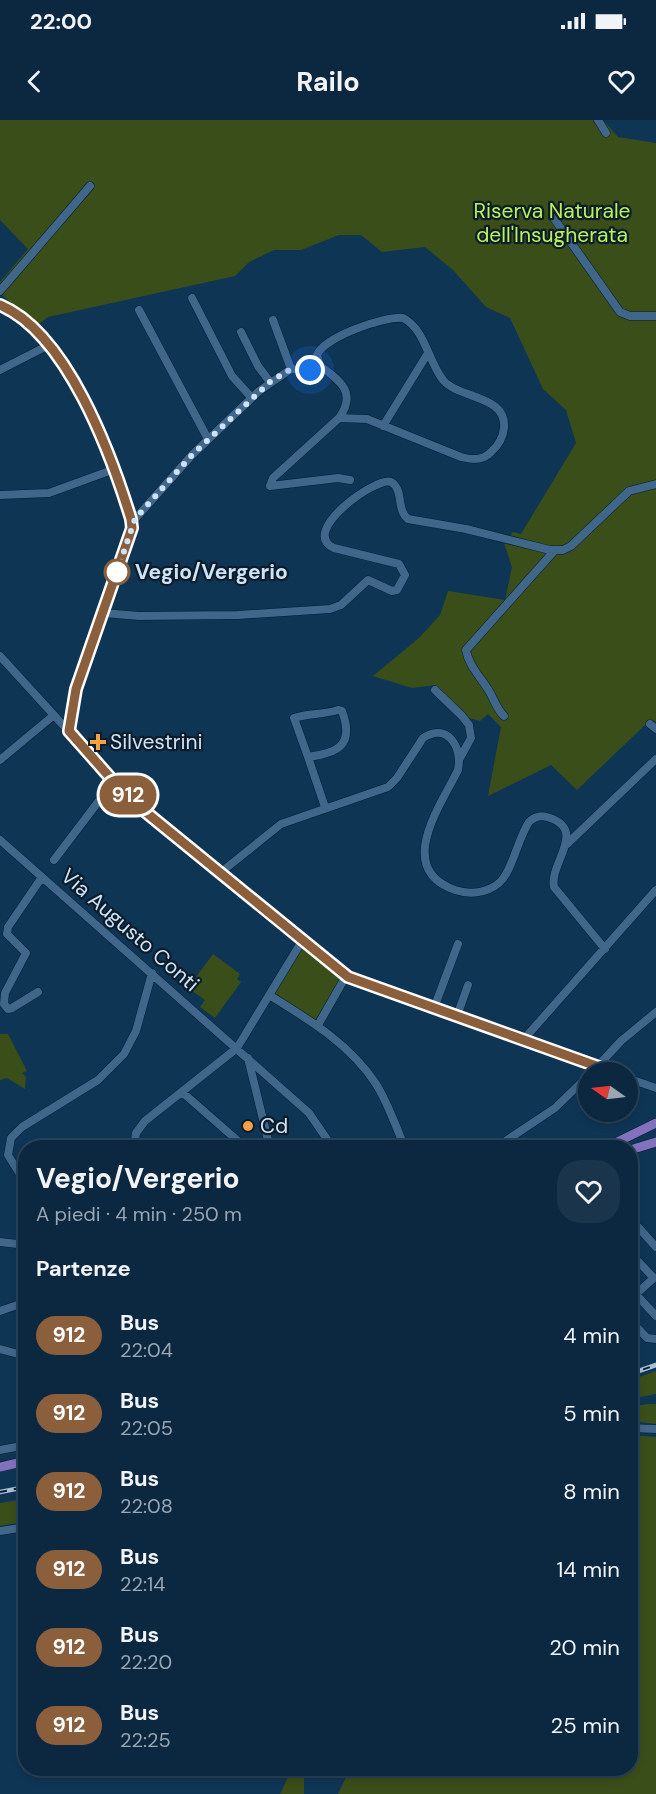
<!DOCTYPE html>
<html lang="it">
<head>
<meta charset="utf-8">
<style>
	body { margin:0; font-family:"DM Sans",sans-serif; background:#19344b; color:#f1f3f6; height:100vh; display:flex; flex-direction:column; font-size:22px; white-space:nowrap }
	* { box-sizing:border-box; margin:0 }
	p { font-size:20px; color:#9aa6b1 }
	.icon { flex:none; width:33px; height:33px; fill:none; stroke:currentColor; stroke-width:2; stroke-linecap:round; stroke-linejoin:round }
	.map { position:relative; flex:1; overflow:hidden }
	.drawer { position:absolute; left:18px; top:1020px; width:620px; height:636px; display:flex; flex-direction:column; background:#0b2840; border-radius:24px; box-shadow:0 3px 9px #0003,0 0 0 2px #2b4459 }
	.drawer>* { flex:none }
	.badge { padding:0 12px; border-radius:20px; font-size:21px; line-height:39px }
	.needle { width:39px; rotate:284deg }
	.fabs { position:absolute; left:578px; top:942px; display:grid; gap:12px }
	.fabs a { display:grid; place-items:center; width:60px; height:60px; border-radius:50%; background:#0b2840; box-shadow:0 3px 9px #0003,0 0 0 2px #2b4459; font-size:30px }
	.you { position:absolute; width:30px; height:30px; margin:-15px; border:4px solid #fff; border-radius:50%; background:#1a73e8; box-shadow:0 0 0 9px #1a73e833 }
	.map>.badge { position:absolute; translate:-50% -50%; box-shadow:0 0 0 3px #fff }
	h2 { padding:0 18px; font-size:22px; line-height:54px }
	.round { display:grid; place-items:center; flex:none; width:63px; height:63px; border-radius:24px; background:#19344b }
	.head { display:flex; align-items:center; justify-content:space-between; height:102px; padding:0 18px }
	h1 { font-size:28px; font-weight:700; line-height:45px }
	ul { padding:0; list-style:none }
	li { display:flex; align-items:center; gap:18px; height:78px; padding:0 18px }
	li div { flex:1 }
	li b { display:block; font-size:22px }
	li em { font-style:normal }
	li .badge { min-width:66px; font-weight:700; text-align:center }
	.status { display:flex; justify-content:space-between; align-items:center; height:42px; padding:0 30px; background:#0b2840; direction:ltr }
	.status svg { height:16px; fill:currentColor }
	header { display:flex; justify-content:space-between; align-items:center; height:78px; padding:0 18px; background:#0b2840; font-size:27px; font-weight:700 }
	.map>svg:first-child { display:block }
	.green { fill:#3a4e1a }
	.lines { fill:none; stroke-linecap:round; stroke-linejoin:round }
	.minor-casing { stroke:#011c33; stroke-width:9 }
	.major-casing { stroke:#011c33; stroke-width:10 }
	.minor { stroke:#406689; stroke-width:8 }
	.major { stroke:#8471be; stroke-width:9 }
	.rail-casing { stroke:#a7c0d6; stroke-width:4.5 }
	.rail { stroke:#0c1c2a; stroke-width:2; stroke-dasharray:7; stroke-linecap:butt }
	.line-casing { stroke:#fff; stroke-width:14 }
	.line { stroke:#8b5e3c; stroke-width:9 }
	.walk { stroke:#cee3f7; stroke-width:6; stroke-dasharray:0 10.8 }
	.stop-dot { fill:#fff; stroke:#8b5e3c; stroke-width:3 }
	.poi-dot { fill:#f4a344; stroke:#0c1c2a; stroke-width:2 }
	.labels { text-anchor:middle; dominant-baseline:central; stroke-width:4.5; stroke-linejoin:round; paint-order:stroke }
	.park-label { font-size:21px; fill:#b9f254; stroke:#0c1c2a }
	.stop-label { font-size:21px; font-weight:bold; fill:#cee3f7; stroke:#0c1c2a; text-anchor:start }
	.poi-label { font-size:21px; fill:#cee3f7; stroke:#0c1c2a; text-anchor:start }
	.street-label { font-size:21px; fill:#cee3f7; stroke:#0c1c2a }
</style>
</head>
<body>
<div class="status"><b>22:00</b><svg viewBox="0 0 49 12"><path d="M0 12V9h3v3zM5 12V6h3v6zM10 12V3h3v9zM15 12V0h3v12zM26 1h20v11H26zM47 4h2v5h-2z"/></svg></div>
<header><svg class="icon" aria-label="back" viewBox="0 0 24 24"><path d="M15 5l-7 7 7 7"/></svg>Railo<svg class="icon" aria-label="heart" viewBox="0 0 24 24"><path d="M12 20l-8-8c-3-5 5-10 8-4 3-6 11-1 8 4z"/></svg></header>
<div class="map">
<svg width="656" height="1674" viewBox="0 0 656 1674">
	<rect width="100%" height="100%" fill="#0f3555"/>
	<path class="green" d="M 0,0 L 603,0 L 618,17 L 656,23 L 656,602 L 652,600 L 644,606 L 577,670 L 551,645 L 488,676 L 501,607 L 488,594 L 480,601 L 469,598 L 435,565 L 412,568 L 373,556 L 419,518 L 440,495 L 448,471 L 505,480 L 512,447 L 504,423 L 513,412 L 521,414 L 576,323 L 566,290 L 543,269 L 510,198 L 486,187 L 453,150 L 425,127 L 382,132 L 361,115 L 339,115 L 301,130 L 274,130 L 249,142 L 235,156 L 48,197 L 36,206 L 0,173 L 0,162 L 28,129 L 0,100 Z
		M 302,826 L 341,858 L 315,901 L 273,875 Z
		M 213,834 L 240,854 L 237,859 L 241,862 L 215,898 L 200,887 L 205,880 L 188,868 Z
		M 0,914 L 8,914 L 27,951 L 22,953 L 26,957 L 25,969 L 7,958 L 0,960 Z
		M 656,1251 L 656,1274 L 630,1279 L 630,1260 Z
		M 648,1284 L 656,1284 L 656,1304 L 630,1301 L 630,1287 Z
		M 630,1315 L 656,1317 L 656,1674 L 338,1674 L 350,1649 L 630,1648 Z
		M 25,1379 L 25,1402 L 0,1406 L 0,1383 Z
		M 292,1649 L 304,1649 L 304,1674 L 280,1674 Z"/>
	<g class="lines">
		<defs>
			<path id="minor" d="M 598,0 L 606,13
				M 553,97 L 620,192 L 630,196 L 656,196
				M 0,171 L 90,66
				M 192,178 L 232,256 L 251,277
				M 0,185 L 13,192 L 49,225 L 76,262 L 110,342 L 132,406
				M 139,190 L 208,319
				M 273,200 L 291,249
				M 241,212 L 258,246 L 270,262
				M 320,246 L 317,235 C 324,217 384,196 403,198 C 425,209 428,241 443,260 C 459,279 507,275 504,308 C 503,317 498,326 491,332 C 483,341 472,340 461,337 L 367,299 L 339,298
				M 320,246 C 341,261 357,273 339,298 L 273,358 L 270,366 L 338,358 L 350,360
				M 0,250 L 49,225
				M 383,306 L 428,233
				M 0,375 L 49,373 L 112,350
				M 104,493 L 139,496 L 238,495 L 330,489 L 341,485 L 368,460 L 392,471 L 397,470 L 405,455 L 399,444 L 334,428 C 298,412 377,356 391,362 C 404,369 396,390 408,399 L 466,409 L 550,430 L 563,430 L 571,426 L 629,371 L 656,364
				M 0,536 L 114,661 L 143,689 L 348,857 L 613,952
				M 435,570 L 462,596 L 469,605 L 471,618 L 460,638
				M 338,590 L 342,591 C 355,626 337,633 308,637 L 294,598 C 309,593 322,595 338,590 Z
				M 504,596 C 496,588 495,581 489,571 C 481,557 469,547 466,530 L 555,430
				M 650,604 L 656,609
				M 69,611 L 76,569 L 135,399 L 192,335 L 259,271 L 291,249 L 314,250 L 320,246
				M 308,637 L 325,687
				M 0,640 L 54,595
				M 0,720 L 309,993 L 333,1028
				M 567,724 L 656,639
				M 54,740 L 114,661
				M 220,753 L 281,704 L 388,667 L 397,658 L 423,618 C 447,602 463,627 458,650 C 441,685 394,749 455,770 C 470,775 487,773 499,763 C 512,752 518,718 529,702 C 534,697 540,695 547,697 C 589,709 549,743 554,767 L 605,829
				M 38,872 L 12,888 L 8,889 L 4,884 L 5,873 L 26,833 L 7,814 L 8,807 L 42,757
				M 269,875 C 308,899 350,924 376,964 C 388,983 396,1007 405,1028
				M 434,888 L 458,824
				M 457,896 L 468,865
				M 318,905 L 346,856
				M 524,919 L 656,770
				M 248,938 L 270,1028
				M 595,949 L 621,921 L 656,892
				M 627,958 L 656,968
				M 182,972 L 246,1028
				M 134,1028 L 136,1013 L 145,1001 L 237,928 L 302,821
				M 495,1028 L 555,988 L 588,956
				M 26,1064 L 8,1035 L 11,1018 L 22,1007 L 98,960 L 124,934 L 136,911 L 152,853
				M 630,1107 L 638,1107 L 656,1127
				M 0,1122 L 26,1125
				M 630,1133 L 654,1158 L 636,1174
				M 630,1168 L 656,1196
				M 0,1191 L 26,1182
				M 630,1200 L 647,1218 L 656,1219
				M 0,1229 L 26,1236
				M 630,1308 L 656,1309
				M 0,1330 L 26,1325
				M 0,1411 L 26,1407"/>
			<path id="major" d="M 605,1028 L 656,1003
				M 630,1030 L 656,1022
				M 0,1347 L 26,1341"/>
		</defs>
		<use href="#minor" class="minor-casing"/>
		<use href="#major" class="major-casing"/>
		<use href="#minor" class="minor"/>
		<use href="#major" class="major"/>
		<defs>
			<path id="rail" d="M 630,1254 L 656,1245
				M 0,1372 L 26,1367"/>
		</defs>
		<use href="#rail" class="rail-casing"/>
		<use href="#rail" class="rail"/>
	</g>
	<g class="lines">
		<defs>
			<path id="line" d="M 0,185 C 67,213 111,334 131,399 L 132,408 L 76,569 L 69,611 L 114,662 L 142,689 L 348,857 L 613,952"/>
		</defs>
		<use href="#line" class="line-casing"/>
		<use href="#line" class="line"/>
		<path class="walk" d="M 117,452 L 135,399 L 192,335 L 270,262 L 291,249 L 310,250"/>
	</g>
	<circle class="stop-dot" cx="117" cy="452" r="12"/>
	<g class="poi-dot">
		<path d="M95 613h6v6h6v6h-6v6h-6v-6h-6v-6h6z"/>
		<circle cx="248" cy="1006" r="6"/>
	</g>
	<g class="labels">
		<g class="park-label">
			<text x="552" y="91">Riserva Naturale<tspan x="552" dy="24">dell'Insugherata</tspan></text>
		</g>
		<g class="stop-label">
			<text x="135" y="452">Vegio/Vergerio</text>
		</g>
		<g class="poi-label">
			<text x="110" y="622">Silvestrini</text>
			<text x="260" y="1006">Cd</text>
		</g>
		<g class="street-label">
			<text transform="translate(130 810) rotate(41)">Via Augusto Conti</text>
		</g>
	</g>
</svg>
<div class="fabs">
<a><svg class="needle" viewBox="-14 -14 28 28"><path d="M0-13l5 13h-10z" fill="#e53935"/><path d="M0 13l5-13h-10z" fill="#9aa6b1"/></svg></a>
</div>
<div class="you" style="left:310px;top:250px"></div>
<b class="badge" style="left:128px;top:675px;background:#8b5e3c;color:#fff">912</b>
<section class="drawer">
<div class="head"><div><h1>Vegio/Vergerio</h1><p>A piedi · 4 min · 250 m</p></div><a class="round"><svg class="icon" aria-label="heart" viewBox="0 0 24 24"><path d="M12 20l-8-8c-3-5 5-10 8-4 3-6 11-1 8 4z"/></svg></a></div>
<h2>Partenze</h2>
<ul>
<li><span class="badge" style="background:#8b5e3c;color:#fff">912</span><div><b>Bus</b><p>22:04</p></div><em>4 min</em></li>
<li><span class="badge" style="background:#8b5e3c;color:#fff">912</span><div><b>Bus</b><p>22:05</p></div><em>5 min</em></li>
<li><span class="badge" style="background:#8b5e3c;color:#fff">912</span><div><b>Bus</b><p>22:08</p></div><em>8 min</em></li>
<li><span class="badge" style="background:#8b5e3c;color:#fff">912</span><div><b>Bus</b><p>22:14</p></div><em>14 min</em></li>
<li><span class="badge" style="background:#8b5e3c;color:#fff">912</span><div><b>Bus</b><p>22:20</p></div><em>20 min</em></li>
<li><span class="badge" style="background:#8b5e3c;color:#fff">912</span><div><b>Bus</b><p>22:25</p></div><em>25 min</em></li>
</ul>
</section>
</div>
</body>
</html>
